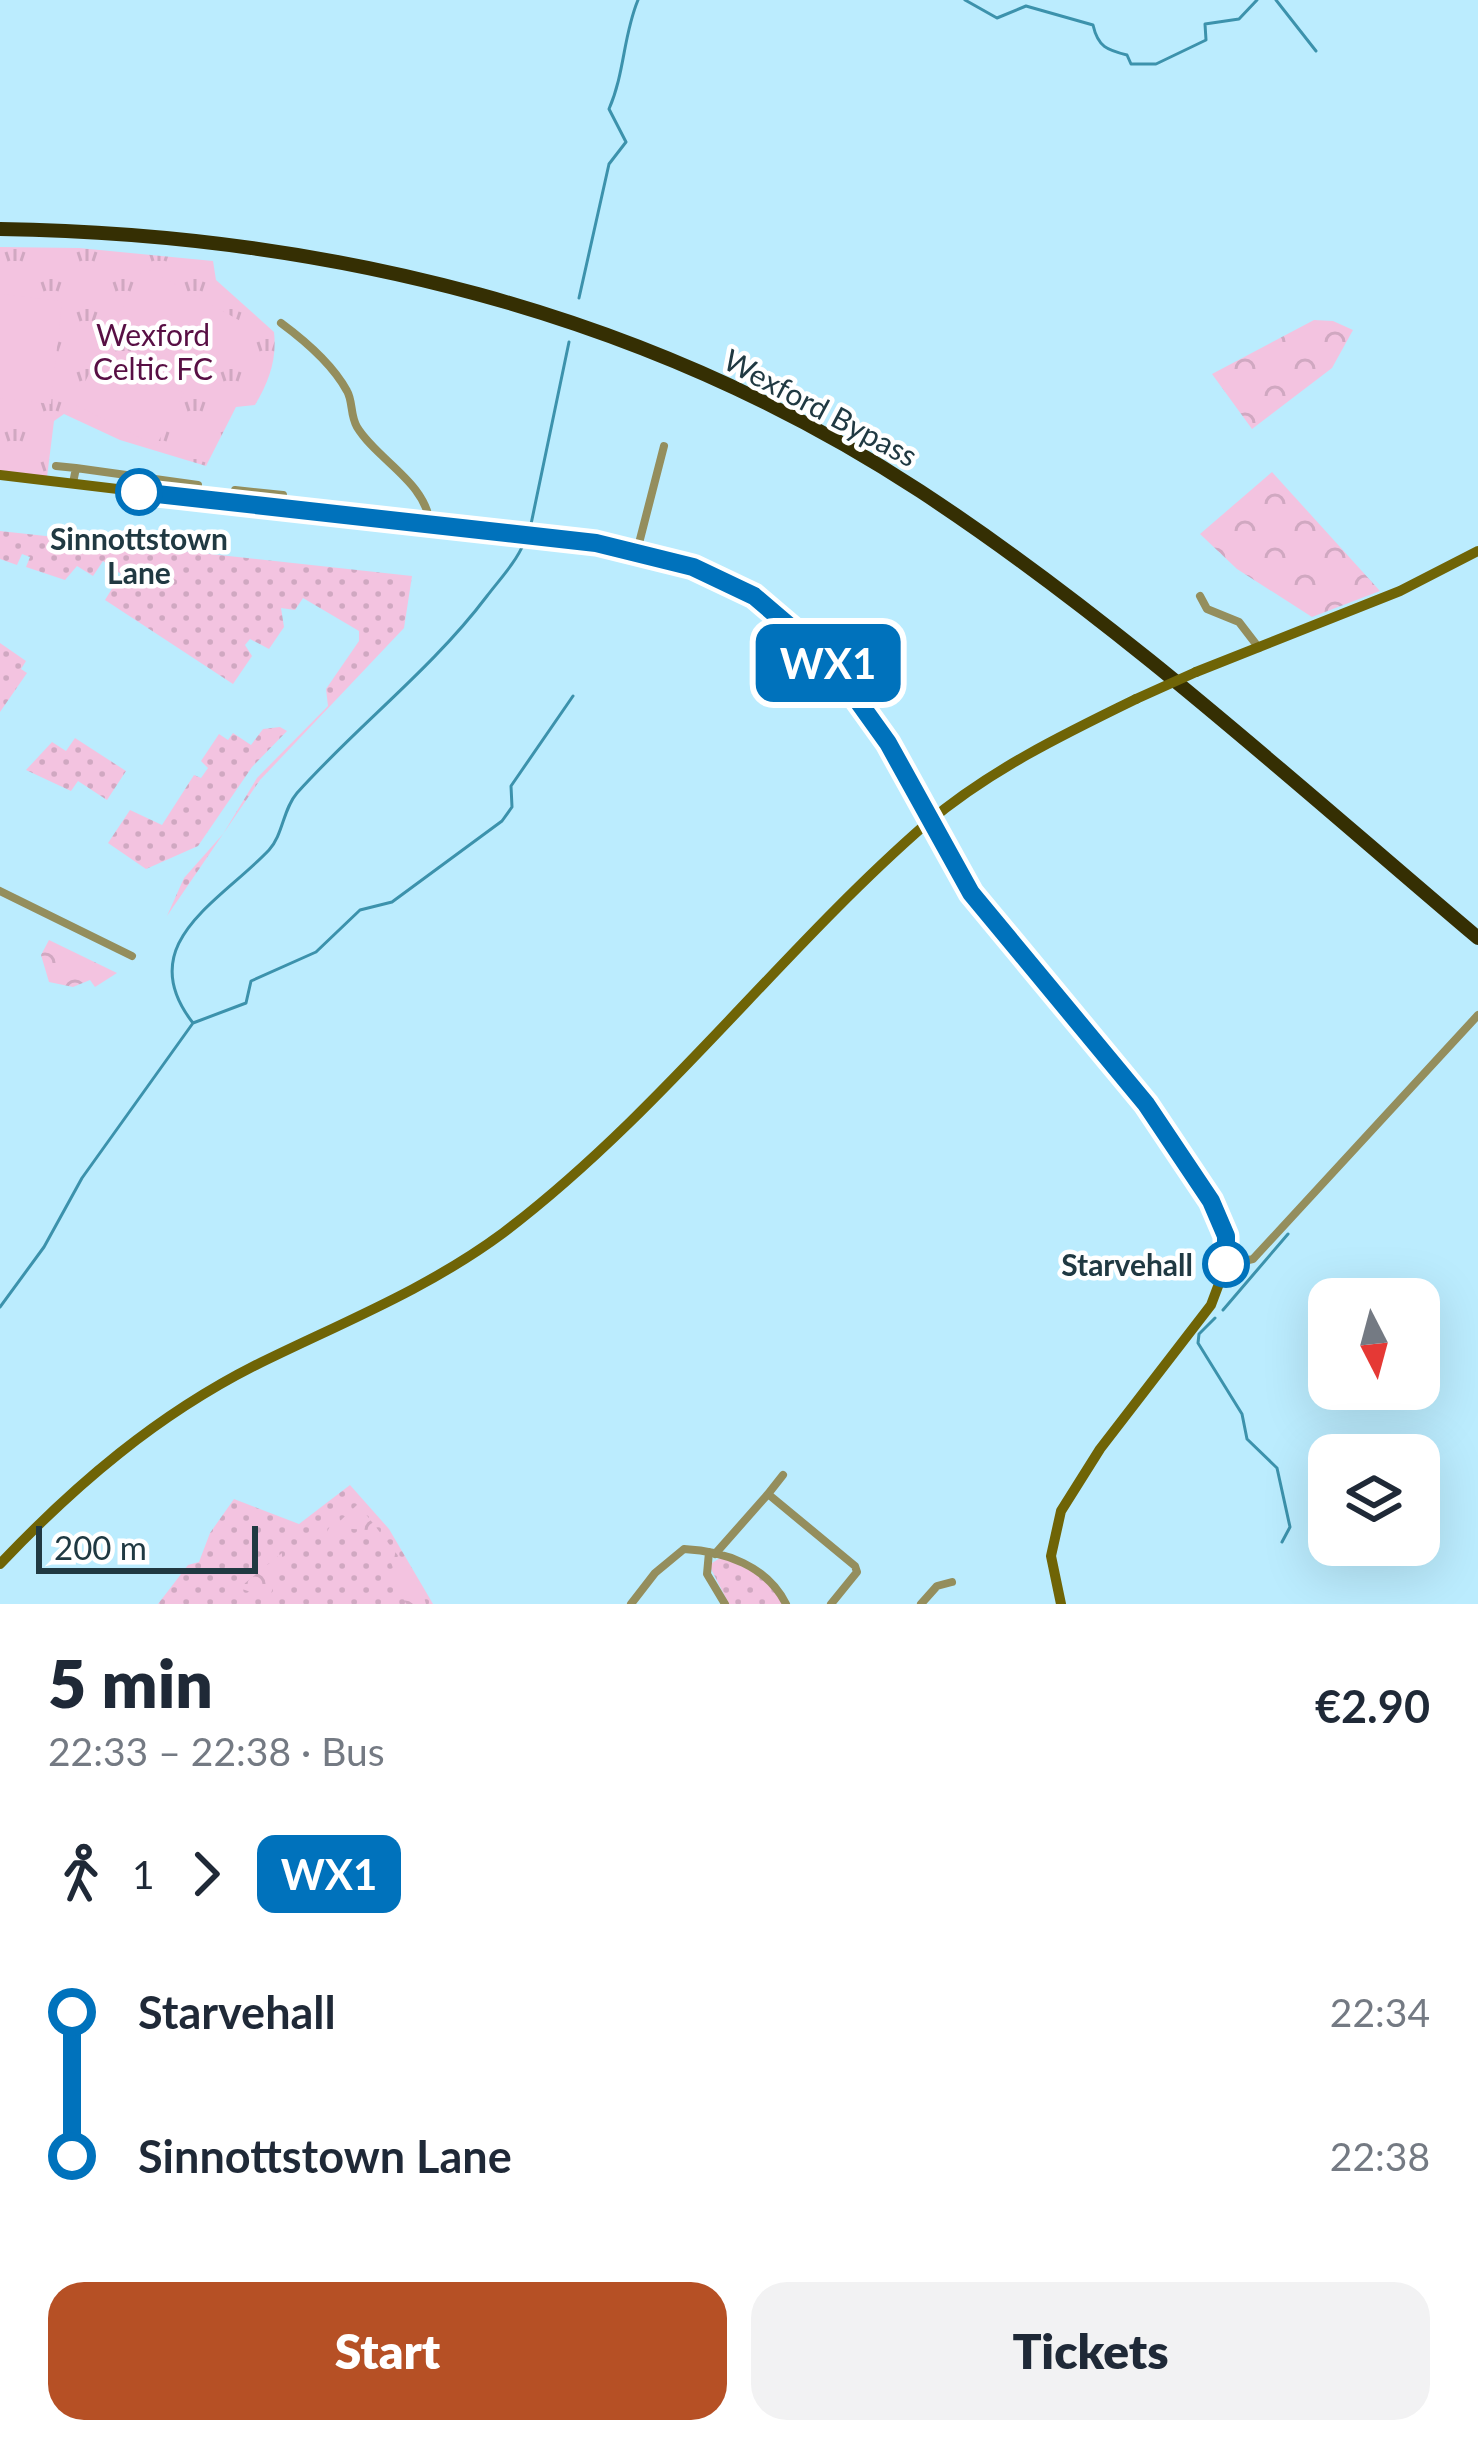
<!DOCTYPE html>
<html lang="en">
<head>
<meta charset="utf-8">
<style>
	body { margin:0; font-family:Lato,sans-serif; background:#f2f2f3; color:#1f2937; height:100vh; display:flex; flex-direction:column; font-size:45px; white-space:nowrap }
	* { box-sizing:border-box; margin:0 }
	p { font-size:39px; color:#747a83 }
	.icon { flex:none; width:66px; height:66px; fill:none; stroke:currentColor; stroke-width:2; stroke-linecap:round; stroke-linejoin:round }
	.map { position:relative; height:1604px; overflow:hidden }
	.side { display:flex; flex-direction:column; background:#fff; flex:1 }
	.side>* { flex:none }
	.badge { padding:0 24px; border-radius:18px; font-size:42px; line-height:78px }
	.needle { width:78px; rotate:174deg }
	.fabs { position:absolute; left:1308px; top:1278px; display:grid; gap:24px }
	.fabs a { display:grid; place-items:center; width:132px; height:132px; border-radius:24px; background:#fff; box-shadow:0 12px 48px #0002; font-size:60px }
	.scale { position:absolute; left:36px; bottom:30px; width:222px; box-sizing:border-box; padding-left:12px; border:6px solid #203942; border-top:0; font-size:33px; line-height:42px; white-space:nowrap; color:#203942; -webkit-text-stroke:9px #fff; paint-order:stroke }
	.map>.badge { position:absolute; translate:-50% -50%; box-shadow:0 0 0 6px #fff }
	.legs { display:flex; align-items:center; gap:18px; height:132px; padding:0 48px; font-size:39px }
	.legs p { margin-inline-start:auto }
	.overview { display:flex; align-items:center; justify-content:space-between; height:204px; padding:0 48px }
	h1 { font-size:66px; font-weight:800; line-height:90px }
	.cta { display:flex; gap:24px; margin-top:auto; padding:24px 48px }
	.cta a { flex:1; height:138px; border-radius:36px; background:#b65025; color:#fff; font-size:48px; font-weight:800; line-height:138px; text-align:center }
	.cta a+a { background:#f2f2f3; color:#1f2937 }
	ul { padding:0 48px; list-style:none }
	li { display:flex; align-items:center; gap:42px; height:144px; font-size:45px }
	li i { display:grid; place-items:center; width:18px; height:100%; margin:0 15px; background:currentColor }
	li i::after { content:''; width:30px; height:30px; margin:-15px; border:9px solid; border-radius:50%; background:#fff }
	li p { margin-inline-start:auto }
	li:first-child i { background:linear-gradient(#0000 50%,currentColor 0) }
	li:last-child i { background:linear-gradient(currentColor 50%,#0000 0) }
	.map>svg:first-child { display:block }
	.grass { fill:url(#grass-dots) }
	.forest { fill:url(#forest-crowns) }
	.park { fill:url(#park-tufts) }
	.garden { fill:#f3c3e0 }
	.lines { fill:none; stroke-linecap:round; stroke-linejoin:round }
	.stream { stroke:#3c92ac; stroke-width:3 }
	.street { stroke:#948e5d; stroke-width:8 }
	.secondary { stroke:#6f6406; stroke-width:10 }
	.highway { stroke:#352f03; stroke-width:14 }
	.secondary-bridge { stroke:#6f6406; stroke-width:10 }
	.line-1-casing { stroke:#fff; stroke-width:27 }
	.line-1 { stroke:#0072bc; stroke-width:18 }
	.stop-1-dot { fill:#fff; stroke:#0072bc; stroke-width:6 }
	.labels { text-anchor:middle; dominant-baseline:central; stroke-width:9; stroke-linejoin:round; paint-order:stroke }
	.park-label { font-size:30px; fill:#580f44; stroke:#fff }
	.street-label { font-size:30px; fill:#203942; stroke:#fff }
	.stop-label { font-size:30px; font-weight:bold; fill:#203942; stroke:#fff }
</style>
</head>
<body>
<div class="map">
<svg width="1478" height="1604" viewBox="0 0 1478 1604">
	<defs>
		<pattern id="grass-dots" width="8" height="8" patternUnits="userSpaceOnUse" patternTransform="scale(3)"><rect width="8" height="8" fill="#f3c3e0"/><path d="M2 2h.1M6 6h.1" fill="none" stroke="#d0a8c1" stroke-width="1.8" stroke-linecap="round"/></pattern>
		<pattern id="forest-crowns" width="20" height="18" patternUnits="userSpaceOnUse" patternTransform="scale(3)"><rect width="20" height="18" fill="#f3c3e0"/><path d="M2 6a3 3 0 1 1 6 0M12 15a3 3 0 1 1 6 0" fill="none" stroke="#d0a8c1"/></pattern>
		<pattern id="park-tufts" width="24" height="20" patternUnits="userSpaceOnUse" patternTransform="scale(3)"><rect width="24" height="20" fill="#f3c3e0"/><path d="M3 7l-1-3M5 7V3M7 7l1-3M15 17l-1-3M17 17v-4M19 17l1-3" fill="none" stroke="#d0a8c1"/></pattern>
	</defs>
	<rect width="100%" height="100%" fill="#bbecfe"/>
	<path class="grass" d="M 0,531 L 412,576 L 404,628 L 260,780 L 167,916 L 184,878 L 223,834 L 257,778 L 328,706 L 326,689 L 359,641 L 359,631 L 303,598 L 295,610 L 281,608 L 284,627 L 269,649 L 250,639 L 245,645 L 252,656 L 233,684 L 105,600 L 121,574 L 103,561 L 93,576 L 77,566 L 65,580 L 26,567 L 30,557 L 22,554 L 17,565 L 0,559 Z
		M 0,643 L 26,661 L 21,669 L 27,673 L 0,712 Z
		M 280,727 L 287,731 L 252,767 L 198,846 L 146,869 L 108,843 L 130,810 L 162,825 L 194,775 L 201,778 L 208,768 L 201,761 L 219,734 L 228,740 L 233,733 L 251,745 L 263,729 Z
		M 75,738 L 126,771 L 107,800 L 78,781 L 71,791 L 26,770 L 52,742 L 66,751 Z
		M 350,1485 L 389,1529 L 433,1604 L 158,1604 L 188,1565 L 199,1562 L 210,1533 L 234,1499 L 299,1524 Z
		M 720,1558 C 749,1567 767,1578 783,1604 L 729,1604 L 709,1565 Z"/>
	<path class="forest" d="M 1314,320 L 1333,321 L 1353,330 L 1332,368 L 1252,429 L 1212,374 Z
		M 1272,472 L 1380,591 L 1312,617 L 1237,569 L 1200,534 Z
		M 49,940 L 117,973 L 95,987 L 90,980 L 73,987 L 49,982 L 41,955 Z
		M 358,1504 L 420,1584 L 426,1604 L 406,1604 L 389,1557 L 368,1530 L 338,1528 L 316,1554 L 338,1510 L 340,1521 Z
		M 282,1553 L 282,1567 L 269,1598 L 239,1588 Z"/>
	<path class="park" d="M 0,247 L 79,248 L 213,261 L 216,280 L 274,332 C 277,360 269,381 255,405 L 236,407 L 206,466 L 120,440 L 64,414 L 54,421 L 47,477 L 0,472 Z"/>
	<path class="garden" d="M 144,267 L 244,323 L 211,389 L 108,336 Z
		M 0,294 L 62,301 L 51,404 L 0,398 Z
		M 101,350 L 184,393 L 156,446 L 74,404 Z"/>
	<g class="lines">
		<path class="stream" d="M 965,0 L 997,18 L 1026,6 L 1093,25 C 1098,47 1107,50 1127,55 L 1131,64 L 1156,64 L 1206,40 L 1205,24 L 1239,19 L 1257,0
			M 1276,0 L 1316,51
			M 579,298 L 609,164 L 626,142 L 609,109 C 625,72 623,36 638,0
			M 530,529 L 569,342
			M 193,1023 L 246,1003 L 251,981 L 316,952 L 360,910 L 392,902 L 502,821 L 512,807 L 511,786 L 573,696
			M 0,1307 L 44,1247 L 82,1178 L 193,1023 C 131,944 221,901 269,850 C 283,835 283,809 297,793 C 358,725 432,669 487,596 C 500,579 516,562 524,543
			M 1223,1310 L 1288,1234
			M 1215,1318 L 1199,1334 L 1198,1343 L 1242,1414 L 1247,1439 L 1277,1468 L 1290,1527 L 1282,1542"/>
		<path class="street" d="M 281,323 C 304,340 333,365 347,391 C 353,401 350,415 357,427 C 377,460 426,482 430,524
			M 56,466 L 76,468
			M 73,483 L 76,468 L 198,485
			M 235,490 L 283,495
			M 637,551 L 664,446
			M 1200,596 L 1207,609 L 1239,622 L 1259,648
			M 0,891 L 132,956
			M 1226,1265 L 1253,1259 L 1478,1015
			M 783,1475 L 768,1494 L 855,1566 L 857,1572 L 831,1604
			M 709,1552 L 707,1574 L 725,1604
			M 715,1554 L 768,1494
			M 631,1604 L 655,1573 L 684,1549 C 725,1551 767,1566 786,1604
			M 921,1604 L 937,1586 L 952,1582"/>
		<path class="secondary" d="M 0,475 L 637,551 L 732,581 L 816,648 L 888,743 L 972,893 L 1123,1074 L 1220,1219 L 1226,1265 L 1211,1305 L 1100,1449 L 1061,1511 L 1051,1556 L 1061,1604
			M 1196,672 L 1400,591 L 1478,551
			M 0,1564 C 76,1484 157,1415 256,1365 C 341,1323 426,1290 503,1233 C 660,1114 779,952 926,824 C 988,771 1064,734 1136,699"/>
		<path class="highway" d="M 0,229 C 325,234 645,311 920,491 C 1118,621 1297,785 1478,938"/>
		<path class="secondary-bridge" d="M 1136,699 L 1196,672"/>
	</g>
	<g class="lines">
		<defs>
			<path id="line-1" d="M 139,492 L 596,543 L 693,567 L 754,596 L 815,648 L 850,690 L 888,743 L 971,893 L 1146,1104 L 1211,1201 L 1226,1236 L 1226,1264"/>
		</defs>
		<use href="#line-1" class="line-1-casing"/>
		<use href="#line-1" class="line-1"/>
	</g>
	<g class="stop-1-dot">
		<circle cx="139" cy="492" r="21"/>
		<circle cx="1226" cy="1264" r="21"/>
	</g>
	<g class="labels">
		<g class="park-label">
			<text x="153" y="334">Wexford<tspan x="153" dy="34">Celtic FC</tspan></text>
		</g>
		<g class="street-label">
			<text transform="translate(821 407) rotate(28)">Wexford Bypass</text>
		</g>
		<g class="stop-label">
			<text x="139" y="538">Sinnottstown<tspan x="139" dy="34">Lane</tspan></text>
			<text x="1193" y="1264" text-anchor="end">Starvehall</text>
		</g>
	</g>
</svg>
<div class="fabs">
<a><svg class="needle" viewBox="-14 -14 28 28"><path d="M0-13l5 13h-10z" fill="#e53935"/><path d="M0 13l5-13h-10z" fill="#747a83"/></svg></a>
<a><svg class="icon" aria-label="layers" viewBox="0 0 24 24"><path d="M12 4l9 5-9 5-9-5zM3 14l9 5 9-5"/></svg></a>
</div>
<div class="scale">200 m</div>
<b class="badge" style="left:828px;top:663px;background:#0072bc;color:#fff">WX1</b>
</div>
<section class="side">
<div class="overview"><div><h1>5 min</h1><p>22:33 – 22:38 · Bus</p></div><b>€2.90</b></div>
<div class="legs"><svg class="icon" aria-label="walk" viewBox="0 0 24 24"><circle cx="13" cy="4" r="2"/><path d="M13 8l-2 6 4 7M11 14l-3 7M7 12l3-4h3l4 4"/></svg>1<svg class="icon" aria-label="forward" viewBox="0 0 24 24"><path d="M9 5l7 7-7 7"/></svg><b class="badge" style="background:#0072bc;color:#fff">WX1</b></div>
<ul>
<li><i style="color:#0072bc"></i><b>Starvehall</b><p>22:34</p></li>
<li><i style="color:#0072bc"></i><b>Sinnottstown Lane</b><p>22:38</p></li>
</ul>
<div class="cta"><a>Start</a><a>Tickets</a></div>
</section>
</body>
</html>
